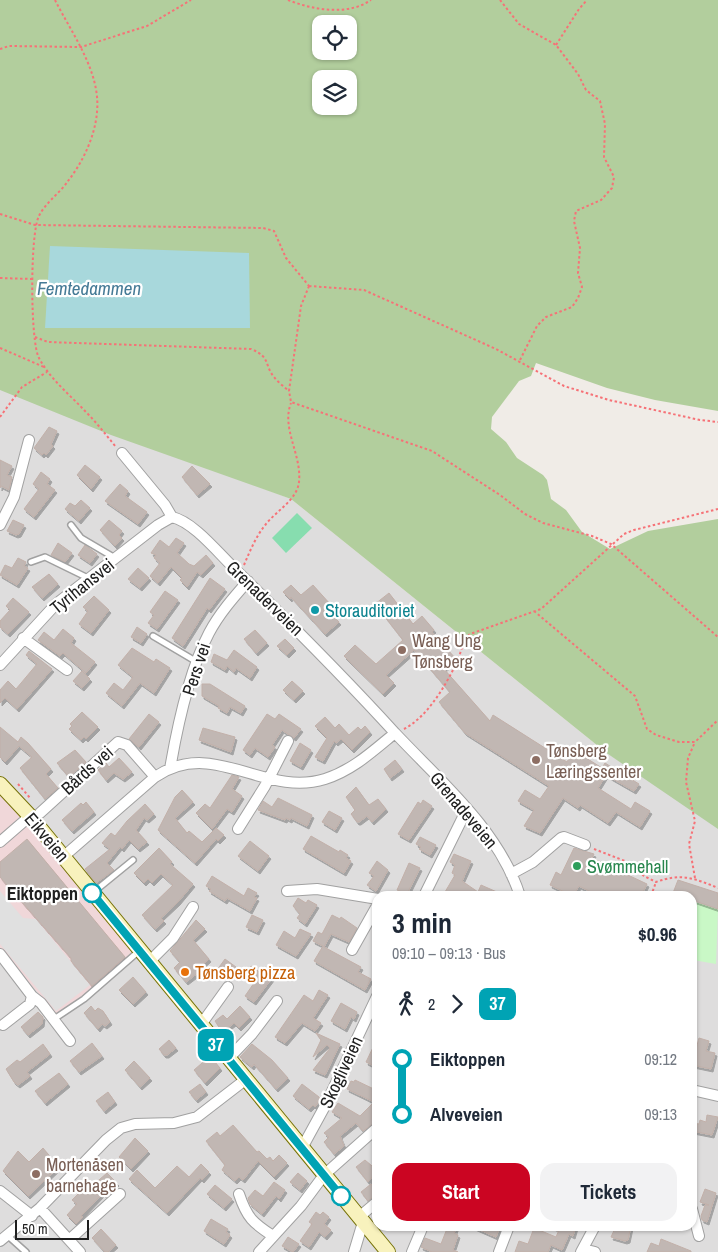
<!DOCTYPE html>
<html lang="en">
<head>
<meta charset="utf-8">
<style>
	body { margin:0; font-family:"Archivo Narrow",sans-serif; background:#f2f2f3; color:#1f2937; height:100vh; display:flex; flex-direction:column; font-size:19px; white-space:nowrap }
	* { box-sizing:border-box; margin:0 }
	p { font-size:16px; color:#747a83 }
	.icon { flex:none; width:28px; height:28px; fill:none; stroke:currentColor; stroke-width:2; stroke-linecap:round; stroke-linejoin:round }
	.map { position:relative; flex:1; overflow:hidden }
	.drawer { position:absolute; left:372px; top:891px; width:325px; height:340px; display:flex; flex-direction:column; background:#fff; border-radius:15px; box-shadow:0 1px 4px #0004 }
	.drawer>* { flex:none }
	.badge { padding:0 10px; border-radius:8px; font-size:18px; line-height:32px }
	.fabs { position:absolute; left:312px; top:15px; display:grid; gap:10px }
	.fabs a { display:grid; place-items:center; width:45px; height:45px; border-radius:10px; background:#fff; box-shadow:0 1px 4px #0004; font-size:25px }
	.scale { position:absolute; left:15px; bottom:12px; width:74px; box-sizing:border-box; padding-left:5px; border:2px solid #202020; border-top:0; font-size:14px; line-height:18px; white-space:nowrap; color:#202020; -webkit-text-stroke:4px #fff; paint-order:stroke }
	.map>.badge { position:absolute; translate:-50% -50%; box-shadow:0 0 0 2px #fff }
	.legs { display:flex; align-items:center; gap:8px; height:55px; padding:0 20px; font-size:16px }
	.legs p { margin-inline-start:auto }
	.summary { display:flex; align-items:center; justify-content:space-between; height:85px; padding:0 20px }
	h1 { font-size:28px; font-weight:700; line-height:38px }
	.button { display:flex; gap:10px; margin-top:auto; padding:10px 20px }
	.button a { flex:1; height:58px; border-radius:15px; background:#cb0522; color:#fff; font-size:20px; font-weight:700; line-height:58px; text-align:center }
	.button a+a { background:#f2f2f3; color:#1f2937 }
	ul { padding:0 20px; list-style:none }
	li { display:flex; align-items:center; gap:18px; height:55px; font-size:19px }
	li i { display:grid; place-items:center; width:8px; height:100%; margin:0 6px; background:currentColor }
	li i::after { content:''; width:12px; height:12px; margin:-6px; border:4px solid; border-radius:50%; background:#fff }
	li p { margin-inline-start:auto }
	li:first-child i { background:linear-gradient(#0000 50%,currentColor 0) }
	li:last-child i { background:linear-gradient(currentColor 50%,#0000 0) }
	.map>svg:first-child { display:block }
	.residential { fill:#dedddd; fill-rule:evenodd }
	.commercial { fill:#f0d7d9 }
	.forest { fill:#b2ce9d; fill-rule:evenodd }
	.park { fill:#c9f8c6 }
	.pitch { fill:#87ddaf }
	.parking { fill:#e0e0e0 }
	.water { fill:#a8d8dc }
	.building { fill:#c1b7b3; stroke:#c2b0a9; filter:url(#shadow) }
	.lines { fill:none; stroke-linecap:round; stroke-linejoin:round }
	.service-casing { stroke:#a1a1a1; stroke-width:8 }
	.minor-casing { stroke:#a1a1a1; stroke-width:12 }
	.secondary-casing { stroke:#767208; stroke-width:16 }
	.path { stroke:#f67277; stroke-width:2; stroke-dasharray:2.5 2.5; stroke-linecap:butt }
	.service { stroke:#fff; stroke-width:5 }
	.minor { stroke:#fff; stroke-width:10 }
	.secondary { stroke:#f8f2bd; stroke-width:14 }
	.line-1-casing { stroke:#fff; stroke-width:11 }
	.line-1 { stroke:#00a3b4; stroke-width:8 }
	.culture-dot { fill:#0f9aa8; stroke:#fff; stroke-width:2 }
	.education-dot { fill:#8d6e63; stroke:#fff; stroke-width:2 }
	.leisure-dot { fill:#2e9e5b; stroke:#fff; stroke-width:2 }
	.stop-1-dot { fill:#fff; stroke:#00a3b4; stroke-width:2.5 }
	.food-dot { fill:#e8710a; stroke:#fff; stroke-width:2 }
	.labels { text-anchor:middle; dominant-baseline:central; stroke-width:4.5; stroke-linejoin:round; paint-order:stroke }
	.street-label { font-size:18px; fill:#202020; stroke:#fff }
	.culture-label { font-size:18px; fill:#0d838f; stroke:#fff; text-anchor:start }
	.education-label { font-size:18px; fill:#785e54; stroke:#fff; text-anchor:start }
	.leisure-label { font-size:18px; fill:#27864d; stroke:#fff; text-anchor:start }
	.stop-label { font-size:18px; font-weight:bold; fill:#202020; stroke:#fff; text-anchor:end }
	.food-label { font-size:18px; fill:#c56008; stroke:#fff; text-anchor:start }
	.water-label { font-size:19px; font-style:italic; fill:#457a96; stroke:#fff }
</style>
</head>
<body>
<div class="map">
<svg width="718" height="1252" viewBox="0 0 718 1252">
	<defs>
		<filter id="shadow"><feDropShadow dx="2" dy="3" stdDeviation="0" flood-color="#0004"/></filter>
	</defs>
	<rect width="100%" height="100%" fill="#f0ece7"/>
	<path class="residential" d="M 0,389 L 291,499 L 608,754 L 718,823 L 718,1252 L 0,1252 ZM 378,896 L 692,896 L 692,1226 L 378,1226 Z"/>
	<path class="commercial" d="M 0,789 L 136,951 L 58,1016 L 0,949 Z"/>
	<path class="forest" d="M 0,0 L 718,0 L 718,411 L 655,400 L 607,388 L 536,363 L 531,376 L 519,381 L 492,417 L 491,429 L 506,442 L 517,458 L 543,475 L 547,480 L 551,499 L 566,510 L 582,532 L 610,549 L 648,531 L 718,519 L 718,829 L 608,754 L 291,499 L 111,435 L 0,390 ZM 321,24 L 349,24 L 349,51 L 321,51 ZM 321,79 L 349,79 L 349,106 L 321,106 Z"/>
	<path class="park" d="M 692,901 L 718,909 L 716,964 L 693,960 Z"/>
	<path class="pitch" d="M 297,513 L 312,528 L 286,553 L 272,538 Z"/>
	<path class="parking" d="M 0,891 L 23,918 L 36,919 L 90,985 L 56,1011 L 0,944 Z
		M 44,1223 L 70,1252 L 30,1252 L 23,1243 Z"/>
	<path class="water" d="M 50,246 L 249,253 L 250,328 L 45,328 Z"/>
	<path class="building" d="M 49,427 L 57,431 L 51,444 L 53,446 L 46,455 L 44,453 L 42,455 L 34,448 Z
		M 0,460 L 12,466 L 7,475 L 12,477 L 9,490 L 1,486 L 0,488 Z
		M 85,465 L 100,477 L 91,489 L 77,475 Z
		M 192,466 L 210,484 L 197,495 L 182,477 Z
		M 41,472 L 50,479 L 47,484 L 55,490 L 34,517 L 24,509 L 39,489 L 33,484 Z
		M 120,484 L 128,491 L 125,496 L 147,512 L 138,524 L 105,501 Z
		M 81,500 L 90,508 L 79,521 L 65,509 L 70,503 L 75,506 Z
		M 13,520 L 24,525 L 19,534 L 16,535 L 7,531 Z
		M 109,520 L 122,531 L 119,535 L 122,538 L 115,546 L 100,530 Z
		M 176,538 L 184,543 L 177,553 L 189,564 L 194,566 L 206,555 L 213,563 L 201,575 L 197,572 L 187,587 L 180,580 L 182,578 L 171,567 L 158,583 L 150,576 L 160,563 L 154,558 L 156,555 L 151,553 L 160,540 L 169,547 Z
		M 58,543 L 72,553 L 65,562 L 51,555 Z
		M 85,545 L 97,554 L 90,563 L 78,555 Z
		M 18,558 L 26,562 L 24,566 L 28,568 L 17,585 L 0,575 L 5,565 L 12,568 Z
		M 138,568 L 149,578 L 140,588 L 128,579 Z
		M 49,574 L 58,584 L 42,598 L 32,587 Z
		M 210,578 L 225,589 L 209,610 L 207,608 L 183,646 L 172,638 Z
		M 291,585 L 301,595 L 313,585 L 331,605 L 327,609 L 339,622 L 325,634 L 291,597 L 290,599 L 283,592 Z
		M 165,591 L 178,600 L 157,629 L 148,623 L 154,615 L 150,612 Z
		M 389,593 L 413,624 L 422,616 L 434,630 L 432,632 L 456,659 L 444,669 L 490,721 L 493,715 L 567,762 L 572,753 L 581,758 L 583,756 L 602,768 L 605,763 L 639,784 L 634,791 L 606,775 L 598,788 L 631,809 L 635,802 L 650,811 L 640,827 L 616,812 L 608,823 L 580,805 L 578,808 L 563,798 L 540,833 L 524,826 L 534,810 L 518,801 L 525,790 L 540,799 L 549,786 L 465,733 L 439,702 L 450,692 L 414,650 L 386,675 L 394,683 L 383,694 L 344,656 L 355,645 L 376,664 L 403,640 L 375,604 Z
		M 94,596 L 109,610 L 91,633 L 79,624 L 88,611 L 83,607 Z
		M 13,598 L 29,612 L 8,634 L 0,627 L 0,621 L 10,610 L 6,606 Z
		M 137,627 L 147,634 L 141,643 L 131,637 Z
		M 63,629 L 74,638 L 71,643 L 95,662 L 86,673 L 63,653 L 60,656 L 38,640 L 44,632 L 54,640 Z
		M 255,630 L 267,643 L 256,653 L 244,639 Z
		M 285,639 L 294,648 L 287,655 L 277,646 Z
		M 132,648 L 154,662 L 156,659 L 170,668 L 154,693 L 140,683 L 122,706 L 106,693 L 114,683 L 123,690 L 133,677 L 118,665 Z
		M 234,650 L 257,667 L 250,678 L 236,668 L 234,672 L 227,666 L 225,670 L 211,662 L 214,654 L 227,660 Z
		M 29,651 L 52,669 L 17,709 L 5,698 L 0,703 L 0,690 L 8,681 L 16,689 L 37,664 L 26,655 Z
		M 82,671 L 90,679 L 82,688 L 73,681 Z
		M 292,681 L 303,691 L 294,700 L 283,690 Z
		M 202,684 L 210,684 L 245,706 L 241,713 L 230,707 L 227,713 L 218,708 L 219,706 L 202,696 Z
		M 82,712 L 98,727 L 86,739 L 84,737 L 81,740 L 69,729 L 72,726 L 70,724 Z
		M 149,714 L 159,722 L 139,747 L 129,739 Z
		M 267,714 L 275,719 L 279,714 L 301,729 L 294,738 L 282,730 L 272,745 L 275,747 L 268,757 L 255,748 L 250,755 L 243,750 Z
		M 325,717 L 335,728 L 339,724 L 349,735 L 358,727 L 361,730 L 365,726 L 370,732 L 352,750 L 341,739 L 336,743 L 334,741 L 323,761 L 315,757 L 327,738 L 315,726 Z
		M 0,727 L 18,742 L 21,737 L 28,743 L 51,769 L 46,774 L 58,788 L 45,799 L 20,768 L 32,757 L 19,746 L 5,762 L 0,757 Z
		M 203,728 L 235,737 L 231,752 L 199,740 Z
		M 300,743 L 311,750 L 301,767 L 290,761 Z
		M 75,750 L 86,762 L 69,777 L 57,763 Z
		M 119,758 L 132,772 L 123,779 L 114,773 L 106,780 L 98,770 L 106,763 L 109,767 Z
		M 395,760 L 402,769 L 390,778 L 384,769 Z
		M 232,775 L 239,777 L 232,789 L 242,796 L 232,812 L 227,809 L 212,829 L 196,813 L 205,804 L 210,808 Z
		M 356,787 L 369,805 L 378,799 L 386,809 L 372,822 L 367,816 L 359,822 L 357,822 L 351,814 L 355,810 L 346,797 Z
		M 182,790 L 193,802 L 175,818 L 187,833 L 189,831 L 202,842 L 216,828 L 224,835 L 218,841 L 216,839 L 195,863 L 158,830 L 175,797 Z
		M 278,798 L 312,815 L 307,826 L 291,818 L 290,820 L 286,818 L 285,820 L 258,810 L 263,801 L 272,807 Z
		M 423,800 L 432,806 L 409,840 L 398,834 L 418,802 L 421,804 Z
		M 86,802 L 94,812 L 72,831 L 62,820 L 81,803 L 83,805 Z
		M 145,804 L 154,814 L 147,820 L 144,818 L 136,830 L 147,842 L 138,849 L 129,840 L 122,849 L 120,847 L 107,863 L 114,870 L 96,883 L 85,869 L 110,849 L 102,843 L 111,833 L 115,836 L 127,821 Z
		M 329,811 L 342,818 L 335,830 L 322,822 Z
		M 311,836 L 339,852 L 340,850 L 348,855 L 346,858 L 351,861 L 344,873 L 303,849 Z
		M 420,837 L 436,845 L 430,855 L 419,849 L 421,847 L 416,844 Z
		M 27,839 L 125,957 L 92,986 L 71,961 L 71,958 L 0,877 L 0,862 Z
		M 250,841 L 269,856 L 258,871 L 238,856 Z
		M 159,848 L 172,862 L 170,864 L 193,884 L 178,902 L 161,918 L 164,921 L 155,929 L 142,915 L 173,885 L 161,874 L 152,883 L 148,879 L 144,883 L 134,873 Z
		M 574,848 L 594,854 L 592,858 L 647,884 L 641,896 L 599,896 L 579,886 L 573,896 L 550,885 L 556,872 L 561,875 Z
		M 454,854 L 471,861 L 462,881 L 478,892 L 481,885 L 506,896 L 452,896 L 445,892 L 455,875 L 452,873 L 455,865 L 450,862 Z
		M 377,861 L 388,870 L 376,891 L 367,885 L 374,876 L 369,873 Z
		M 409,863 L 420,868 L 407,894 L 397,890 Z
		M 212,876 L 244,896 L 248,888 L 257,893 L 254,897 L 257,898 L 250,911 L 227,898 L 225,901 L 209,891 L 211,889 L 206,886 Z
		M 678,880 L 718,893 L 718,909 L 692,900 L 692,896 L 673,893 Z
		M 298,898 L 306,903 L 308,900 L 317,905 L 305,924 L 297,918 L 300,914 L 293,906 Z
		M 252,915 L 263,920 L 257,932 L 246,927 Z
		M 332,915 L 340,919 L 341,917 L 357,928 L 349,942 L 331,934 L 324,947 L 361,967 L 358,972 L 371,979 L 365,990 L 314,961 L 323,946 L 313,941 L 318,932 L 322,934 Z
		M 196,920 L 205,929 L 193,940 L 209,959 L 197,970 L 199,972 L 186,982 L 174,968 L 180,962 L 170,951 Z
		M 300,929 L 311,934 L 296,956 L 276,945 L 284,931 L 295,938 Z
		M 225,959 L 236,967 L 228,978 L 217,970 Z
		M 251,966 L 261,973 L 265,967 L 275,974 L 254,1002 L 245,996 L 254,983 L 244,976 Z
		M 133,977 L 146,992 L 133,1004 L 119,990 Z
		M 319,990 L 328,995 L 313,1018 L 321,1023 L 315,1031 L 302,1023 L 285,1043 L 275,1037 L 304,995 L 313,1001 Z
		M 341,1003 L 357,1012 L 354,1019 L 351,1017 L 345,1029 L 331,1021 Z
		M 91,1006 L 95,1011 L 98,1008 L 103,1011 L 110,1022 L 105,1026 L 102,1024 L 98,1029 L 84,1013 Z
		M 240,1006 L 250,1017 L 239,1028 L 234,1023 L 220,1034 L 216,1029 L 219,1027 L 215,1021 L 223,1015 L 227,1019 Z
		M 38,1012 L 43,1017 L 42,1024 L 28,1035 L 21,1027 Z
		M 316,1033 L 340,1044 L 325,1075 L 313,1070 L 330,1048 L 327,1045 L 313,1057 L 321,1040 Z
		M 378,1037 L 378,1068 L 366,1062 Z
		M 699,1038 L 709,1041 L 706,1051 L 715,1053 L 711,1069 L 692,1065 L 692,1048 L 696,1049 Z
		M 169,1040 L 176,1048 L 167,1055 L 164,1055 L 159,1049 Z
		M 92,1043 L 102,1056 L 79,1072 L 70,1061 Z
		M 43,1044 L 50,1054 L 27,1072 L 30,1076 L 18,1085 L 14,1082 L 6,1069 L 17,1060 L 20,1062 Z
		M 252,1044 L 272,1060 L 288,1078 L 276,1089 L 254,1064 L 252,1067 L 240,1057 Z
		M 210,1056 L 220,1068 L 205,1083 L 194,1070 Z
		M 134,1061 L 150,1078 L 140,1087 L 125,1070 Z
		M 59,1073 L 68,1084 L 45,1103 L 35,1091 Z
		M 355,1080 L 378,1091 L 378,1120 L 363,1131 L 356,1123 L 340,1136 L 344,1146 L 334,1154 L 324,1142 L 329,1137 L 324,1133 L 342,1118 L 332,1112 L 338,1103 L 360,1116 L 374,1102 L 347,1089 L 351,1081 L 354,1082 Z
		M 200,1084 L 206,1092 L 196,1100 L 189,1092 Z
		M 302,1084 L 319,1097 L 320,1100 L 315,1107 L 313,1105 L 309,1109 L 293,1096 Z
		M 108,1092 L 115,1102 L 104,1111 L 96,1101 Z
		M 707,1115 L 718,1117 L 712,1135 L 692,1131 L 692,1123 L 699,1124 L 700,1120 L 706,1122 Z
		M 233,1125 L 257,1152 L 259,1151 L 267,1159 L 270,1157 L 273,1161 L 279,1155 L 287,1163 L 274,1177 L 258,1161 L 243,1180 L 239,1177 L 235,1181 L 222,1170 L 225,1165 L 206,1141 L 217,1132 L 220,1136 Z
		M 135,1138 L 148,1151 L 131,1169 L 119,1157 Z
		M 43,1148 L 59,1167 L 28,1196 L 3,1171 L 18,1151 L 29,1162 Z
		M 365,1160 L 378,1171 L 368,1182 L 356,1167 Z
		M 201,1164 L 209,1172 L 202,1180 L 200,1178 L 167,1213 L 129,1179 L 137,1170 L 155,1188 L 177,1166 L 189,1177 Z
		M 107,1173 L 117,1183 L 104,1195 L 103,1193 L 81,1216 L 83,1217 L 76,1224 L 67,1215 L 77,1204 L 72,1200 L 82,1190 L 83,1192 L 90,1184 L 92,1186 Z
		M 298,1173 L 307,1181 L 300,1190 L 290,1182 Z
		M 274,1182 L 285,1190 L 279,1199 L 276,1196 L 262,1214 L 250,1204 L 248,1198 L 255,1190 L 263,1196 Z
		M 371,1184 L 378,1193 L 368,1201 L 361,1192 Z
		M 215,1185 L 232,1199 L 224,1208 L 207,1194 Z
		M 705,1189 L 716,1193 L 707,1222 L 702,1220 L 701,1216 L 705,1205 L 709,1205 L 700,1202 Z
		M 316,1212 L 320,1215 L 323,1212 L 329,1217 L 324,1224 L 331,1230 L 325,1237 L 319,1232 L 309,1247 L 300,1241 L 312,1224 L 309,1222 Z
		M 211,1219 L 228,1229 L 226,1232 L 230,1235 L 224,1244 L 204,1231 Z
		M 448,1226 L 457,1226 L 454,1233 L 458,1235 L 453,1250 L 458,1252 L 432,1252 L 421,1247 L 425,1238 L 441,1244 Z
		M 471,1226 L 500,1226 L 496,1237 Z
		M 550,1226 L 576,1226 L 573,1236 L 569,1234 L 562,1250 L 551,1245 L 548,1252 L 515,1252 L 519,1241 L 528,1244 L 534,1228 L 556,1237 L 559,1230 Z
		M 616,1226 L 631,1226 L 628,1240 L 625,1241 L 611,1237 Z
		M 101,1229 L 116,1245 L 108,1252 L 105,1252 L 92,1238 Z
		M 288,1237 L 299,1244 L 293,1252 L 282,1246 Z
		M 661,1239 L 691,1251 L 691,1252 L 647,1252 L 651,1243 L 659,1246 Z"/>
	<g class="lines">
		<defs>
			<path id="service" d="M 71,525 L 81,538 L 115,558
				M 31,562 L 45,557 L 88,578
				M 153,636 L 197,662
				M 95,891 L 133,860
				M 54,1019 L 84,999 L 139,951
				M 8,1236 L 26,1252"/>
			<path id="minor" d="M 0,525 L 14,497 L 29,440
				M 23,638 L 67,670
				M 0,665 L 56,604 L 158,525 L 172,517
				M 395,733 C 441,782 499,830 520,896
				M 170,769 C 177,728 190,669 209,633 C 219,614 233,598 248,581
				M 40,813 L 118,742 L 127,745 L 155,777
				M 238,829 L 265,786 L 288,741
				M 0,842 L 30,816
				M 63,857 L 155,777 C 214,737 264,798 325,779 C 353,770 373,751 395,733 C 344,677 290,623 236,570 C 219,554 194,522 172,517 L 165,505 L 122,453
				M 511,874 L 533,862 L 561,838 L 564,837 L 585,845
				M 287,891 L 317,889 L 378,899
				M 424,896 L 467,809
				M 352,950 L 378,904
				M 0,954 L 32,996 L 41,1003 L 70,1041
				M 149,962 L 173,938 L 193,907
				M 198,1023 L 205,1019 L 228,987
				M 3,1025 L 30,1004 L 32,996
				M 228,1059 L 252,1034 L 277,1001
				M 692,1090 L 718,1096
				M 302,1148 L 325,1106 L 378,994
				M 0,1191 L 32,1216
				M 239,1194 C 247,1218 253,1223 273,1236
				M 40,1208 L 80,1252
				M 692,1209 L 699,1236
				M 359,1217 L 378,1201
				M 69,1240 L 120,1194
				M 0,1241 L 40,1208 L 106,1140 L 121,1128 L 135,1124 L 174,1123 L 197,1117 L 245,1080
				M 583,1249 L 595,1252
				M 259,1252 L 301,1206 L 324,1175 L 378,1127
				M 354,1252 L 363,1222
				M 412,1252 L 423,1226
				M 499,1252 L 509,1226
				M 581,1252 L 595,1226"/>
			<path id="secondary" d="M 0,784 L 30,816 L 388,1252"/>
		</defs>
		<use href="#service" class="service-casing"/>
		<use href="#minor" class="minor-casing"/>
		<use href="#secondary" class="secondary-casing"/>
		<path class="path" d="M 55,0 C 72,34 101,72 97,112 C 95,136 83,162 68,181 C 60,193 45,203 39,216 C 30,232 30,342 39,358 C 50,379 70,395 86,412 C 97,423 106,435 116,447
			M 288,0 C 313,10 348,16 371,0
			M 500,0 L 519,24 L 556,45 L 578,74 L 586,90 L 600,101 L 605,124 L 604,157 L 614,177 L 612,188 L 601,200 L 576,211 L 574,221 L 580,248 L 578,273 L 582,287 L 578,298 L 572,307 L 546,317 L 537,326 L 520,360
			M 556,45 L 579,9 L 587,0
			M 0,49 L 9,46 L 81,47 L 147,26 L 191,0
			M 0,214 L 35,225 L 263,228 L 274,231 L 286,258 L 309,286
			M 0,278 L 32,279
			M 309,286 L 301,306 L 289,391 L 291,402 L 432,451 L 500,495 L 525,514 L 543,523 L 592,536 L 611,544 L 718,637
			M 309,286 L 364,290 L 496,349 L 564,386 L 609,400 L 700,420 L 718,422
			M 35,337 L 48,342 L 251,349 C 271,357 264,365 274,377 C 278,382 284,387 289,391
			M 0,348 L 44,367
			M 0,417 L 22,387 L 47,372
			M 244,565 C 250,551 256,536 266,524 C 276,511 297,500 299,482 C 302,455 281,428 291,403
			M 534,611 L 635,696 L 647,729 L 656,735 L 679,742 L 695,742 L 718,720
			M 404,729 C 427,717 444,688 455,666 C 461,655 461,644 470,634 L 541,609 L 624,534 L 634,530 L 718,509
			M 18,784 L 31,799
			M 594,849 L 625,861 L 644,876 L 656,882 C 681,873 694,878 718,888
			M 695,878 L 689,844 L 695,821 L 686,782 L 688,758 L 695,742
			M 651,896 L 656,882"/>
		<use href="#service" class="service"/>
		<use href="#minor" class="minor"/>
		<use href="#secondary" class="secondary"/>
	</g>
	<g class="lines">
		<defs>
			<path id="line-1" d="M 92,893 L 341,1196"/>
		</defs>
		<use href="#line-1" class="line-1-casing"/>
		<use href="#line-1" class="line-1"/>
	</g>
	<circle class="culture-dot" cx="315" cy="610" r="5"/>
	<g class="education-dot">
		<circle cx="402" cy="650" r="5"/>
		<circle cx="536" cy="760" r="5"/>
		<circle cx="36" cy="1174" r="5"/>
	</g>
	<circle class="leisure-dot" cx="577" cy="866" r="5"/>
	<g class="stop-1-dot">
		<circle cx="92" cy="893" r="9"/>
		<circle cx="341" cy="1196" r="9"/>
	</g>
	<circle class="food-dot" cx="185" cy="972" r="5"/>
	<g class="labels">
		<g class="street-label">
			<text transform="translate(82 586) rotate(-39)">Tyrihansvei</text>
			<text transform="translate(265 598) rotate(44)">Grenaderveien</text>
			<text transform="translate(196 669) rotate(-72)">Pers vei</text>
			<text transform="translate(87 770) rotate(-42)">Bårds vei</text>
			<text transform="translate(464 810) rotate(50)">Grenadeveien</text>
			<text transform="translate(47 837) rotate(50)">Eikveien</text>
			<text transform="translate(341 1072) rotate(-65)">Skogliveien</text>
		</g>
		<g class="culture-label">
			<text x="325" y="610">Storauditoriet</text>
		</g>
		<g class="education-label">
			<text x="412" y="640">Wang Ung<tspan x="412" dy="21">Tønsberg</tspan></text>
			<text x="546" y="750">Tønsberg<tspan x="546" dy="21">Læringssenter</tspan></text>
			<text x="46" y="1164">Mortenåsen<tspan x="46" dy="21">barnehage</tspan></text>
		</g>
		<g class="leisure-label">
			<text x="587" y="866">Svømmehall</text>
		</g>
		<g class="stop-label">
			<text x="78" y="893">Eiktoppen</text>
		</g>
		<g class="food-label">
			<text x="195" y="972">Tønsberg pizza</text>
		</g>
		<g class="water-label">
			<text x="89" y="288">Femtedammen</text>
		</g>
	</g>
</svg>
<div class="fabs">
<a><svg class="icon" aria-label="locate" viewBox="0 0 24 24"><circle cx="12" cy="12" r="6"/><path d="M12 2v4M12 18v4M2 12h4M18 12h4"/></svg></a>
<a><svg class="icon" aria-label="layers" viewBox="0 0 24 24"><path d="M12 4l9 5-9 5-9-5zM3 14l9 5 9-5"/></svg></a>
</div>
<div class="scale">50 m</div>
<b class="badge" style="left:216px;top:1045px;background:#00a3b4;color:#fff">37</b>
<section class="drawer">
<div class="summary"><div><h1>3 min</h1><p>09:10 – 09:13 · Bus</p></div><b>$0.96</b></div>
<div class="legs"><svg class="icon" aria-label="walk" viewBox="0 0 24 24"><circle cx="13" cy="4" r="2"/><path d="M13 8l-2 6 4 7M11 14l-3 7M7 12l3-4h3l4 4"/></svg>2<svg class="icon" aria-label="forward" viewBox="0 0 24 24"><path d="M9 5l7 7-7 7"/></svg><b class="badge" style="background:#00a3b4;color:#fff">37</b></div>
<ul>
<li><i style="color:#00a3b4"></i><b>Eiktoppen</b><p>09:12</p></li>
<li><i style="color:#00a3b4"></i><b>Alveveien</b><p>09:13</p></li>
</ul>
<div class="button"><a>Start</a><a>Tickets</a></div>
</section>
</div>
</body>
</html>
